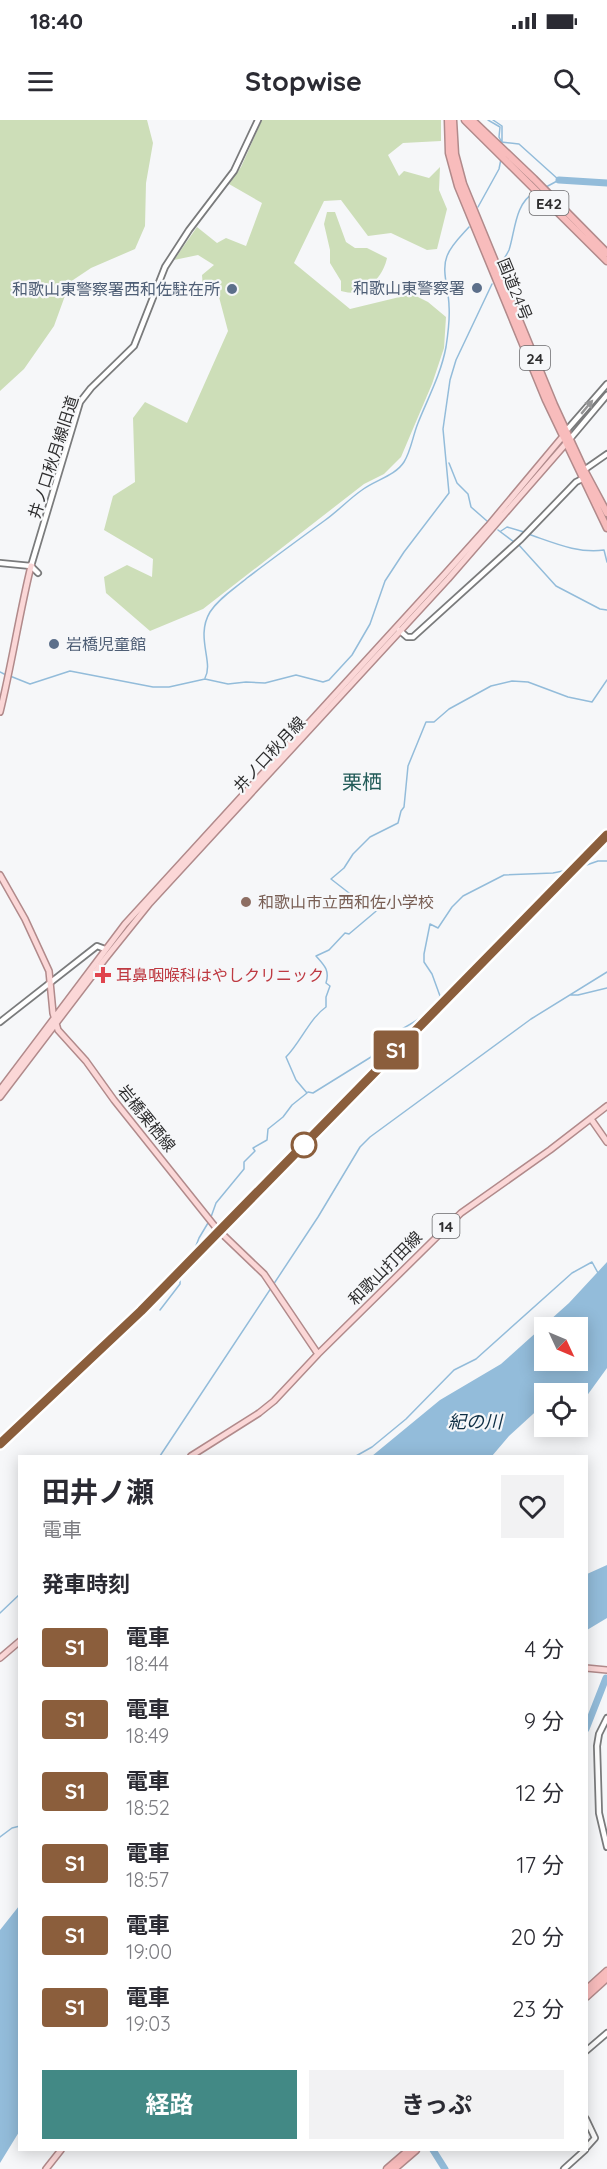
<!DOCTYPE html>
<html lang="ja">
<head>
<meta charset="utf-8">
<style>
	body { margin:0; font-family:Quicksand,"Noto Sans JP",sans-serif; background:#f2f2f3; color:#2b2b33; height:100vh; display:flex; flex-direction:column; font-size:22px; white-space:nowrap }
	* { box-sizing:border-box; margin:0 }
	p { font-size:20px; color:#7c7c81 }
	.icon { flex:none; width:33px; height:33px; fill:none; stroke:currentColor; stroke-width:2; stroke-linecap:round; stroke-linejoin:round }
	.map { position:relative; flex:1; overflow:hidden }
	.side { position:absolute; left:18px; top:1335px; width:570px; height:696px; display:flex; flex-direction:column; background:#fff; border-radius:0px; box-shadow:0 3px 15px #0003 }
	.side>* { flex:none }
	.badge { padding:0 12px; border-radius:4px; font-size:21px; line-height:39px }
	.needle { width:39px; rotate:134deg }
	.controls { position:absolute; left:534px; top:1197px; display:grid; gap:12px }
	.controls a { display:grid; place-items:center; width:54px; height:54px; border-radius:0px; background:#fff; box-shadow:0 3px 15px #0003; font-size:30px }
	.map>.badge { position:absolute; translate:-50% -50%; box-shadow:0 0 0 3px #fff }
	h2 { padding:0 24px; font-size:22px; line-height:54px }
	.round { display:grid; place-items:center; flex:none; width:63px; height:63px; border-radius:0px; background:#f2f2f3 }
	.head { display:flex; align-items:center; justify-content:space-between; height:102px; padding:0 24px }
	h1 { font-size:28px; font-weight:700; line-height:45px }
	.action { display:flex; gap:12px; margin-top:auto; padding:12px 24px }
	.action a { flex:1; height:69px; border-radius:0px; background:#428985; color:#fff; font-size:24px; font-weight:700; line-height:69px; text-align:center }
	.action a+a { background:#f2f2f3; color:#2b2b33 }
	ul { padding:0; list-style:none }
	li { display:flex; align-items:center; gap:18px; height:72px; padding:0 24px }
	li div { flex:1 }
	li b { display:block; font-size:22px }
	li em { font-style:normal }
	li .badge { min-width:66px; font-weight:700; text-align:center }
	.status { display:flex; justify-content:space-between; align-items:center; height:42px; padding:0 30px; background:#fff; direction:ltr }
	.status svg { height:16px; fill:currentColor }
	header { display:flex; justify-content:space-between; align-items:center; height:78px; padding:0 24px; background:#fff; font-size:27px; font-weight:700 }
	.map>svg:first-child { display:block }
	.green { fill:#cddeb8 }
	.water { fill:#93bcda; fill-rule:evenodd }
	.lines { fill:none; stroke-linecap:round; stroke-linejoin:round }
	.stream { stroke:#93bcda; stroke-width:1.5 }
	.river { stroke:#93bcda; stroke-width:7 }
	.minor-casing { stroke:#7a7b7c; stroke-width:8 }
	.major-casing { stroke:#b18a8b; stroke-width:8 }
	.highway-casing { stroke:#b18a8b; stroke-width:9 }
	.minor { stroke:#fff; stroke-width:4.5 }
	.major { stroke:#fbd7d7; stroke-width:5 }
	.highway { stroke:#f8bcbc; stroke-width:6 }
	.rail { stroke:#939395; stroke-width:1.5; stroke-dasharray:8 8; stroke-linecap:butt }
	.oneway { fill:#969697 }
	.line-casing { stroke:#fff; stroke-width:14 }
	.line { stroke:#8b5e3c; stroke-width:9 }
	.service-dot { fill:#5c6f8a; stroke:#f6f7f9; stroke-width:2 }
	.education-dot { fill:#8d6e63; stroke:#f6f7f9; stroke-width:2 }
	.health-dot { fill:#e0444e; stroke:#f6f7f9; stroke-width:2 }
	.stop-dot { fill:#fff; stroke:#8b5e3c; stroke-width:3 }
	.labels { text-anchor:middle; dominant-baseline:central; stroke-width:4.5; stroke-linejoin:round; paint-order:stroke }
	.shield { fill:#f6f7f9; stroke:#6a6a6c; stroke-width:1.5 }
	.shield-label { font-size:15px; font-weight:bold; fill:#2e2e2f }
	.service-label { font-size:16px; fill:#4e5e75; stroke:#f6f7f9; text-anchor:end }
	.street-label { font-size:16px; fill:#2e2e2f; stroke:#f6f7f9 }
	.education-label { font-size:16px; fill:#785e54; stroke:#f6f7f9; text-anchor:start }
	.health-label { font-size:16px; fill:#be3a42; stroke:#f6f7f9; text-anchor:start }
	.water-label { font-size:18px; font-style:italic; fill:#0d2e44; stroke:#f6f7f9 }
	.quarter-label { font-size:20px; fill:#205a57; stroke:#f6f7f9 }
</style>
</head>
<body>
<div class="status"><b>18:40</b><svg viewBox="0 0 49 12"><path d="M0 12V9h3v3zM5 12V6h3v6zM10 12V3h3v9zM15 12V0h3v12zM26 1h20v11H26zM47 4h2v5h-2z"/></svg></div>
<header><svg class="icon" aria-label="menu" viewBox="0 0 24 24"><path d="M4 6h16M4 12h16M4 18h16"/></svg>Stopwise<svg class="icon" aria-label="search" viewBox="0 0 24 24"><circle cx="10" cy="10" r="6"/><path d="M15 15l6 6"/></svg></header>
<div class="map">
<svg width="607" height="2049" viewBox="0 0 607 2049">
	<rect width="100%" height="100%" fill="#f6f7f9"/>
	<path class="green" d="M 0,0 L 147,0 L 153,23 L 146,63 L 145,106 L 135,129 L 91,148 L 70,162 L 54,206 L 24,249 L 0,271 Z
		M 262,0 L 441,0 L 441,21 L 403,23 L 388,35 L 399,56 L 404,51 L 429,58 L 440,47 L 439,70 L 447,89 L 437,129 L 427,130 L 391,113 L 368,116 L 341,80 L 324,81 L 294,143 L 350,189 L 412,174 L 428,182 L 446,197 L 444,228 L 432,264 L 401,337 L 384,354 L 364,364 L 203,489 L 150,511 L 106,473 L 104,457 L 127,445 L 152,457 L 153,439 L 104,410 L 113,376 L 135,362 L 133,298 L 145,282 L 187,303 L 228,211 L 219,177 L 203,168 L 202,155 L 214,145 L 198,135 L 174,140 L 197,107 L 217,123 L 226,118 L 246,126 L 262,83 L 229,64 L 241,47 Z
		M 327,92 L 335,92 L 346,122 L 355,128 L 367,128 L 387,138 C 384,153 371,170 355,173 C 351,173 345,172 341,171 L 341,161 L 330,143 L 330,130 L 324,104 Z"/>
	<path class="water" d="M 607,1142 L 607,1248 L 578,1288 L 578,1274 L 564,1273 L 564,1270 L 559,1273 L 544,1274 L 544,1284 L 509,1316 L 492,1336 L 372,1336 L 440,1280 L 501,1244 L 569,1183 ZM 544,1208 L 578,1208 L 578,1240 L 544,1240 Z
		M 607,1445 L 607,1498 L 587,1510 L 587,1454 Z
		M 19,1786 L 19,2012 L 0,2043 L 0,1810 Z"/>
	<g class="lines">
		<path class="stream" d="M 488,0 L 500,7 L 499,17 L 501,21
			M 493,0 L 502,6 L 502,26
			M 501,22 L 519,24 L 559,60 L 546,67
			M 478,87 L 499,49 L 501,39
			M 501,143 C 504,139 507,134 509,130 C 515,112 515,83 534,73
			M 449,343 L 457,363 L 468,374 L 471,387 L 487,401
			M 498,410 L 514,422
			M 501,411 L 507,407 L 524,412
			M 528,414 C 552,422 578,434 604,430 L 607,442
			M 518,424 L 556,466 L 600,489 L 607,490
			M 0,552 L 6,555
			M 10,556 L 30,564 L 70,551 L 153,567 L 169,567 L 205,559 L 228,564 L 246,562 L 265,563 L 296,555 L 323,562 L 329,560 L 352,535 L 370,504 L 385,461 L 404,432 L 449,373 L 443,309 L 450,260 L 456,240 L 492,164
			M 205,558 C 214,542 195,517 210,492 C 219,478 234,469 247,458 C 272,439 298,420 324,401 C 337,392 349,379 362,370 C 375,360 395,356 404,342 C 411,331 413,315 418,303 C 428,278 441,254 446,227 C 448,214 450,199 449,186 C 449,170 441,151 447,136 C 451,125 461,116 469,107
			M 571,875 L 578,875 L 607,868
			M 308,972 L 313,973 L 371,937 L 377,922 C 395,912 433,896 440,876 L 432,854 L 424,842 L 424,834 L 430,804 L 438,808 L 452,787 L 463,776 L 504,755 L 553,753 L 578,748 L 598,741 L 607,741
			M 211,1097 L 216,1083 L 244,1049 L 244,1042 L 255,1031 L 253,1028 L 267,1020 L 268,1009 L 283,997 L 292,985 L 307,973 L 296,960 L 286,937 C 300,923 310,898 326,887 L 326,877 L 330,866 L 326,863 C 330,850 324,845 316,836 L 329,830 L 345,813 L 349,814 L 381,787 L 358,780 L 331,759 L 344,748 L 353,734 L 370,717 L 398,703 L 401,691 L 404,687 L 408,646 L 426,602 L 434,602 L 449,589 L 491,566 L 512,561 L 528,562 L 568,577 L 592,582 L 607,560
			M 160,1190 L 180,1164 L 180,1154 L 178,1151 L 192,1136 L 199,1118 L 208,1103
			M 160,1336 L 318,1097 L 360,1027 L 370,1017 L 531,899 L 607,852
			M 356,1336 L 372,1327 L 406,1299 L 454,1250 L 476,1239 L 572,1153 L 592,1142 L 598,1153
			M 0,1493 L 20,1474
			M 0,1717 L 12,1708 L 20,1706"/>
		<path class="river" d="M 559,60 L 607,63
			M 586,1609 L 606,1558
			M 433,2030 L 445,2049"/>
		<defs>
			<path id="minor" d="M 566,311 L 607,264
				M 570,319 L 607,275
				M 584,350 L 607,334
				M 0,443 L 31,446 L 38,453
				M 31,446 L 80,282 L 91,268 L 134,226 L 165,147 L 189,110 L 234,51 L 258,0
				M 399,510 L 407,517 L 413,517 L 521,419 L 576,362 L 582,359
				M 0,902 L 97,826 L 105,829
				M 607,1598 L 599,1614 L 597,1626 L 599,1693 L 607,1727
				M 586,1931 L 607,1913
				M 586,1999 L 595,2018 L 586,2028
				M 564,2049 L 585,2030"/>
			<path id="major" d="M 0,592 C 12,543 19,495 31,446
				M 0,755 L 25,799 L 49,851 L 53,893 L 58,910 L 86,941 L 114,980 L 217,1109 L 264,1154 L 318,1234
				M 0,970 L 125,804 L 444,455 L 488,406 L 564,315
				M 0,977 L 105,839 L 150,783 L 448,459 L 569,320
				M 591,999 L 607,1022
				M 191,1336 L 259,1293 L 274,1281 L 318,1234 L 461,1093 L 550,1030 L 607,986
				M 0,1538 L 20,1521
				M 586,1548 L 607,1550
				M 46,2049 L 61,2030"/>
			<path id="highway" d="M 448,0 L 449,33 L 458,66 L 546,280 L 607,408
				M 453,0 L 455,34 L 463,64 L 554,285 L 584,350 L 607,393
				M 465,0 L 607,141
				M 472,0 L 534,59 L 607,133
				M 586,1870 L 607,1851
				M 586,1877 L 607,1858
				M 387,2049 L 409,2030
				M 394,2049 L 416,2030"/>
		</defs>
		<use href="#minor" class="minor-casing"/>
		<use href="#major" class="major-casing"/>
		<use href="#highway" class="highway-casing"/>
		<use href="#minor" class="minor"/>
		<use href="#major" class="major"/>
		<use href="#highway" class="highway"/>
		<path class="rail" d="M 0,1324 L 141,1191 L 607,715"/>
	</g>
	<defs><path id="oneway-solid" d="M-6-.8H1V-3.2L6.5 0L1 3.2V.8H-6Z" transform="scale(1.5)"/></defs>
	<use class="oneway" href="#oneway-solid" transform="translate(587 287) rotate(-50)"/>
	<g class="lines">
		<defs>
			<path id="line" d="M 0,1324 L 141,1191 L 607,715"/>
		</defs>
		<use href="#line" class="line-casing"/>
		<use href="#line" class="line"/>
	</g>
	<g class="service-dot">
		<circle cx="477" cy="168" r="6"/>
		<circle cx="232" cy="169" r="6"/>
		<circle cx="54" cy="524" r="6"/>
	</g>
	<circle class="education-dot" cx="246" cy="782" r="6"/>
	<path class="health-dot" d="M100 846h6v6h6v6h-6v6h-6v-6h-6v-6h6z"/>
	<circle class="stop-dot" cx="304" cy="1025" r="12"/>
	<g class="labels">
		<g class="shield">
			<rect x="529.5" y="71" width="39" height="24" rx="4.5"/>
			<rect x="520" y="226" width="30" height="24" rx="4.5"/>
			<rect x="432.5" y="1094" width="27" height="24" rx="4.5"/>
		</g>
		<g class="shield-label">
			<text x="549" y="83">E42</text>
			<text x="535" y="238">24</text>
			<text x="446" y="1106">14</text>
		</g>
		<g class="service-label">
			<text x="465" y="168">和歌山東警察署</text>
			<text x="220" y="169">和歌山東警察署西和佐駐在所</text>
			<text x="66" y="524" text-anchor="start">岩橋児童館</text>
		</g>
		<g class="street-label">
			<text transform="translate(515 169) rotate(68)">国道24号</text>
			<text transform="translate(53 337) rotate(-72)">井ノ口秋月線旧道</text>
			<text transform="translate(269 634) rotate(-47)">井ノ口秋月線</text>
			<text transform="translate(147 998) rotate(51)">岩橋栗栖線</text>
			<text transform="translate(385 1148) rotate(-45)">和歌山打田線</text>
		</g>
		<g class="education-label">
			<text x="258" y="782">和歌山市立西和佐小学校</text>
		</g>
		<g class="health-label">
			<text x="116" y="855">耳鼻咽喉科はやしクリニック</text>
		</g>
		<g class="water-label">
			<text x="475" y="1301">紀の川</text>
		</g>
		<g class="quarter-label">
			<text x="362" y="661">栗栖</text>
		</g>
	</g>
</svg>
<div class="controls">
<a><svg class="needle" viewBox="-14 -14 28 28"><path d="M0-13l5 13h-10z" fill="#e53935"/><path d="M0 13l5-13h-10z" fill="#7c7c81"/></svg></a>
<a><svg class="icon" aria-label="locate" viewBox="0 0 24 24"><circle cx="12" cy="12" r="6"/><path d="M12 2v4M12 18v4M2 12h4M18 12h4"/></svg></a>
</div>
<b class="badge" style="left:396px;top:930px;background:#8b5e3c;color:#fff">S1</b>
<section class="side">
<div class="head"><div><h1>田井ノ瀬</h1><p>電車</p></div><a class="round"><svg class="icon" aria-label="heart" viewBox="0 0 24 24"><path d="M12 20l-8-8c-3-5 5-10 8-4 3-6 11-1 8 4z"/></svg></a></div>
<h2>発車時刻</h2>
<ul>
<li><span class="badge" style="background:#8b5e3c;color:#fff">S1</span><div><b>電車</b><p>18:44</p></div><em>4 分</em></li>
<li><span class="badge" style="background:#8b5e3c;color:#fff">S1</span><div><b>電車</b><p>18:49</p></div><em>9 分</em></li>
<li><span class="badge" style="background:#8b5e3c;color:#fff">S1</span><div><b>電車</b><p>18:52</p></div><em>12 分</em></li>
<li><span class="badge" style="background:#8b5e3c;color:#fff">S1</span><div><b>電車</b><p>18:57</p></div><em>17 分</em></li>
<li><span class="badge" style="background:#8b5e3c;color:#fff">S1</span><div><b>電車</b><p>19:00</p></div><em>20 分</em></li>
<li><span class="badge" style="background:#8b5e3c;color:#fff">S1</span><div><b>電車</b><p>19:03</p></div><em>23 分</em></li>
</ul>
<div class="action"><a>経路</a><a>きっぷ</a></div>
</section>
</div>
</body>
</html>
